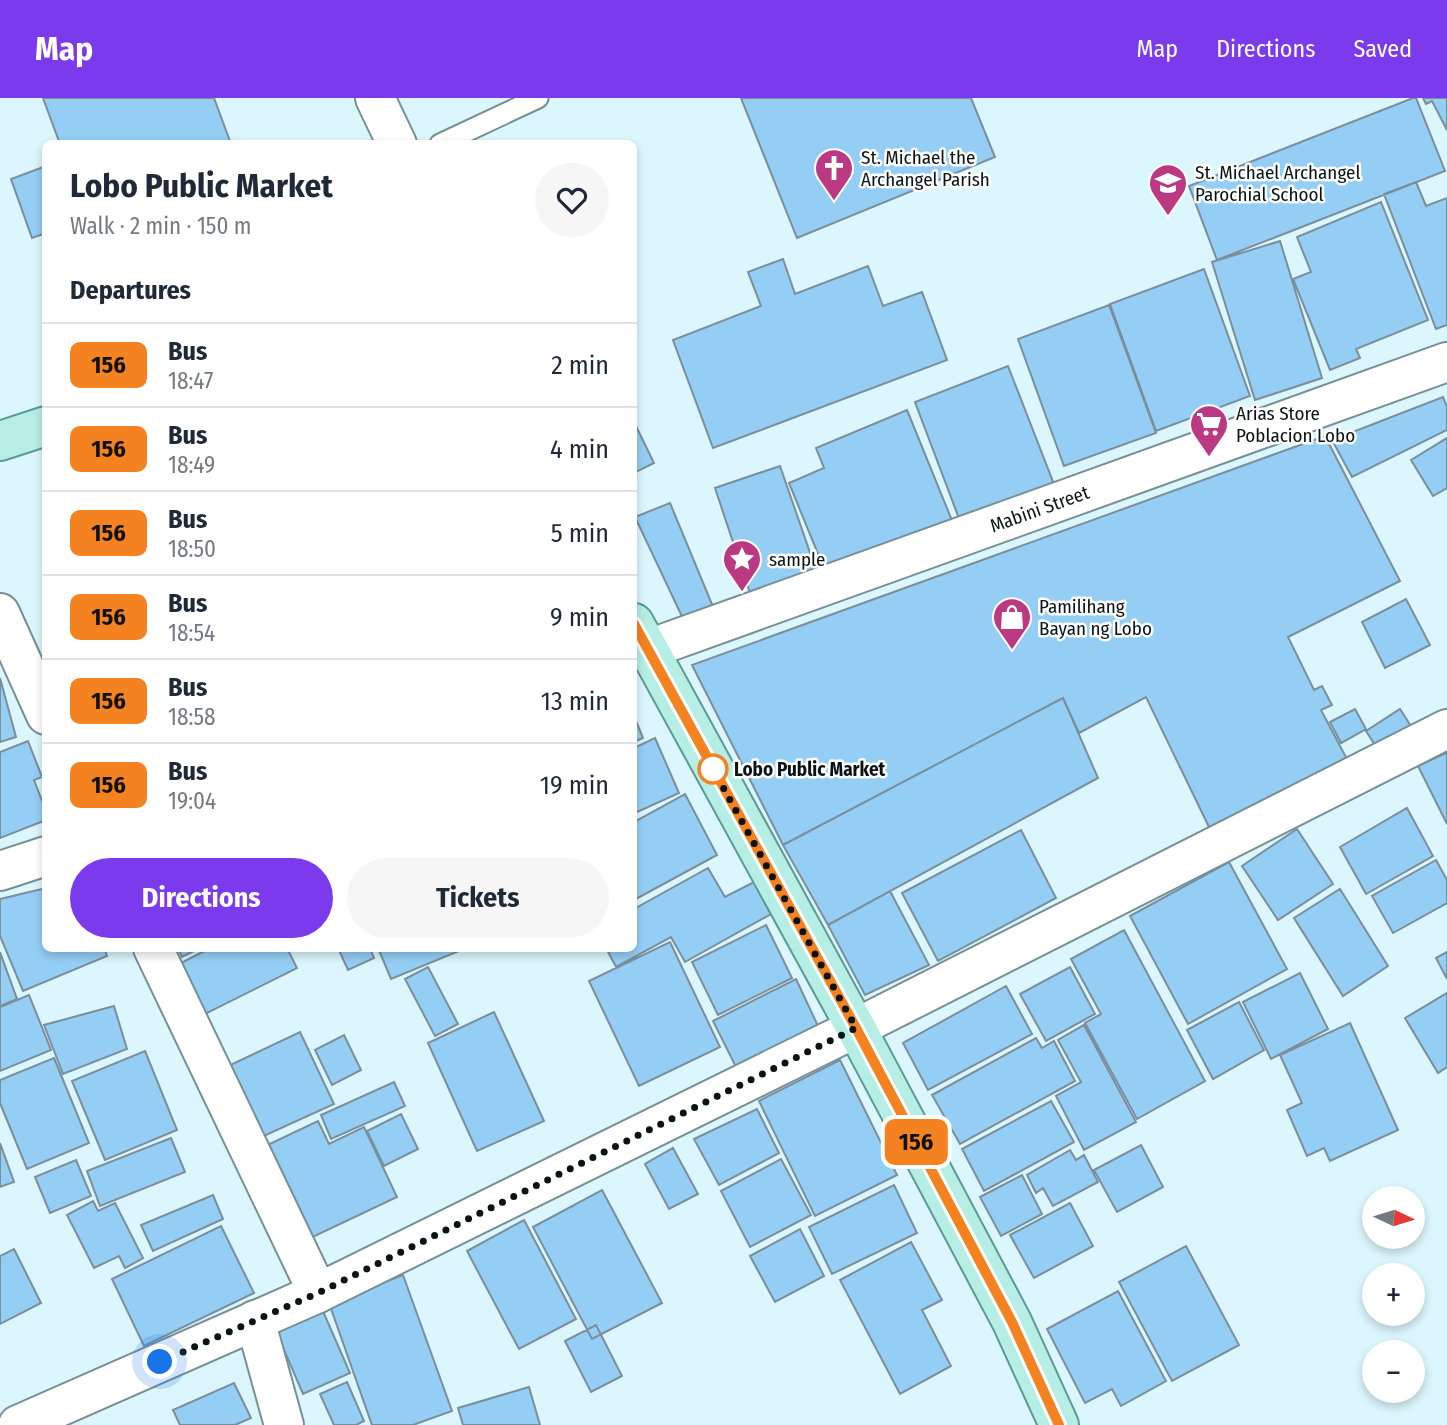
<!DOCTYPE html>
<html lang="en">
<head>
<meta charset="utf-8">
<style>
	body { margin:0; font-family:"Fira Sans Condensed",sans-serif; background:#f6f6f7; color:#1f2937; height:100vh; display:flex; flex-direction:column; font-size:26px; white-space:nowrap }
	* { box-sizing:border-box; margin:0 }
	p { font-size:23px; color:#747a83 }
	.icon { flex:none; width:38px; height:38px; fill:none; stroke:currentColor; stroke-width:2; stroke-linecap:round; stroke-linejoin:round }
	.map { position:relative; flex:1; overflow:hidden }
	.side { position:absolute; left:42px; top:42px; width:595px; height:812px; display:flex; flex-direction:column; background:#fff; border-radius:10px; box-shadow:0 4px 10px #0003 }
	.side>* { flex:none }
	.badge { padding:0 14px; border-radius:10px; font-size:24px; line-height:46px }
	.needle { width:46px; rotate:94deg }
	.buttons { position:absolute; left:1362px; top:1088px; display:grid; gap:14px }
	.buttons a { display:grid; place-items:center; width:63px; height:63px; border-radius:50%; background:#fff; box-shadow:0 4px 10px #0003; font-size:35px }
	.you { position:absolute; width:35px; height:35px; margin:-18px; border:5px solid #fff; border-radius:50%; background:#1a73e8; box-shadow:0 0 0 10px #1a73e833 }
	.map>.badge { position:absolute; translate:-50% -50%; box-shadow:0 0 0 4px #fff }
	h2 { padding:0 28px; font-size:26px; line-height:63px }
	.round { display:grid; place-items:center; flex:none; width:74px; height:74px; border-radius:37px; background:#f6f6f7 }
	.overview { display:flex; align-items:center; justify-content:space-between; height:119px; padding:0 28px }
	h1 { font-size:33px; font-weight:700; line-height:52px }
	.button { display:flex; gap:14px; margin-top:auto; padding:14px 28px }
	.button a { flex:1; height:80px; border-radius:42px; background:#7c3aed; color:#fff; font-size:28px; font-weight:700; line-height:80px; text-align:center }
	.button a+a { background:#f6f6f7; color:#1f2937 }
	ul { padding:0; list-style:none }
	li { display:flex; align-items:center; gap:21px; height:84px; padding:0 28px; border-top:2px solid #e0e1e3 }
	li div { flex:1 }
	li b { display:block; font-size:26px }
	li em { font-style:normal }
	li .badge { min-width:77px; font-weight:700; text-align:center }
	header { display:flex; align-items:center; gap:42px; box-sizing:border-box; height:98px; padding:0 35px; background:#7c3aed; color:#fff }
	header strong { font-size:33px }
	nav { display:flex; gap:38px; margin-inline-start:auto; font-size:24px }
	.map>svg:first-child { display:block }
	.building { fill:#95cef5; stroke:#7b8e9c; stroke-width:2 }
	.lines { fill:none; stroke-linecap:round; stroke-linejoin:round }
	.service-casing { stroke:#769095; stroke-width:23 }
	.minor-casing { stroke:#769095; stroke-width:42 }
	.secondary-casing { stroke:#769095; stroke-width:42 }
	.primary-casing { stroke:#5a9a92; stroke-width:42 }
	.service { stroke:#fff; stroke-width:19 }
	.minor { stroke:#fff; stroke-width:38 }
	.secondary { stroke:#fff; stroke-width:38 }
	.primary { stroke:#b6eee6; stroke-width:38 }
	.line-casing { stroke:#fff; stroke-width:16 }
	.line { stroke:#f58220; stroke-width:10 }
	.walk { stroke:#0a1416; stroke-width:7; stroke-dasharray:0 12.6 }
	.stop-dot { fill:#fff; stroke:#f58220; stroke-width:3.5 }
	.labels { text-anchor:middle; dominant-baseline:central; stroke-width:5; stroke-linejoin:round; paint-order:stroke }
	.poi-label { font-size:19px; fill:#0a1416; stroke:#fefefe; text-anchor:start }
	.street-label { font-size:19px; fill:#0a1416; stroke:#fefefe }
	.stop-label { font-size:19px; font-weight:bold; fill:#0a1416; stroke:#fefefe; text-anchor:start }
</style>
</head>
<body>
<header>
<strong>Map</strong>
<nav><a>Map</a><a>Directions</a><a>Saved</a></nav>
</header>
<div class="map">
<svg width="1447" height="1327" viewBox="0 0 1447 1327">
	<rect width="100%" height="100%" fill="#dbf6fc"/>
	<path class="building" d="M 43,0 L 214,0 L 231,46 L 60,46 Z
		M 741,0 L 971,0 L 995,59 L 797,140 Z
		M 1413,0 L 1416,0 L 1445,73 L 1217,162 L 1189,88 Z
		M 1423,0 L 1447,0 L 1447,32 L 1432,3 L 1426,6 Z
		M 46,68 L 46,135 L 32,140 L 11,81 Z
		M 1416,84 L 1426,108 L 1447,100 L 1447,227 L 1436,231 L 1384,96 Z
		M 1381,104 L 1428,222 L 1356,251 L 1360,260 L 1330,272 L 1293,181 L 1311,174 L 1297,139 Z
		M 1280,143 L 1322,280 L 1255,302 L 1212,164 Z
		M 783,161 L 795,196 L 868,168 L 883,208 L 922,194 L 947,262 L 713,350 L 673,242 L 761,208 L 748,174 Z
		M 1204,171 L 1250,298 L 1156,333 L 1110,206 Z
		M 1109,207 L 1156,335 L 1064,368 L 1018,241 Z
		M 1008,268 L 1057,394 L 963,431 L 915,304 Z
		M 1443,299 L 1447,309 L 1447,332 L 1352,379 L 1332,342 Z
		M 907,312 L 953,425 L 827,478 L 789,385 L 824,370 L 816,350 Z
		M 634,324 L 654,365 L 634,375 Z
		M 1325,338 L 1400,483 L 1288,539 L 1314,592 L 1322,588 L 1332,607 L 1321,612 L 1348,663 L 1241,725 L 1236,716 L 1210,731 L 1146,599 L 1079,635 L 1063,600 L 783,747 L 692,567 Z
		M 1447,340 L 1447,390 L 1433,398 L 1411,362 Z
		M 780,368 L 816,472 L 750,495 L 715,390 Z
		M 670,405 L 716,516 L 686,527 L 635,419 Z
		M 1406,501 L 1430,547 L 1385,570 L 1362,524 Z
		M 0,580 L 16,639 L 0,644 Z
		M 1063,600 L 1098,680 L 828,827 L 783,747 Z
		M 1355,611 L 1366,631 L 1341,645 L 1330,624 Z
		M 1400,611 L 1416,636 L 1382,658 L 1366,633 Z
		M 634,618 L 643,640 L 634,644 Z
		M 655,640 L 679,695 L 635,715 L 634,650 Z
		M 28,643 L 42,679 L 34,682 L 46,713 L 46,722 L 0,740 L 0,654 Z
		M 1446,655 L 1447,657 L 1447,726 L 1418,668 Z
		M 685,696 L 717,757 L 634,802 L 634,724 Z
		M 1407,710 L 1433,758 L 1366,796 L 1340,749 Z
		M 1297,731 L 1333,786 L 1278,822 L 1242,768 Z
		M 1021,732 L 1056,800 L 938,863 L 902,795 Z
		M 1436,762 L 1447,782 L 1447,805 L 1393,835 L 1372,798 Z
		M 1229,764 L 1287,871 L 1188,926 L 1130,818 Z
		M 708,770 L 725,799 L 754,784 L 771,816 L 685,864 L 671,839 L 616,869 L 606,850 L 634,850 L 634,811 Z
		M 46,790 L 46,850 L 104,850 L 107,858 L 23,893 L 0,838 L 0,801 Z
		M 1340,791 L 1388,868 L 1343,898 L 1294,820 Z
		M 890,793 L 929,867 L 865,897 L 828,827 Z
		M 766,827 L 792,880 L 718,917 L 692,864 Z
		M 1124,832 L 1205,983 L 1137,1021 L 1085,925 L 1101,916 L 1071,861 Z
		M 670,844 L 720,949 L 639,988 L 589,883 Z
		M 178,850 L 200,850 L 182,859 Z
		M 210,850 L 287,850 L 297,870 L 205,916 L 179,866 Z
		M 338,850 L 370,850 L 374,860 L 348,872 Z
		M 378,850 L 458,850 L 459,853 L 391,881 Z
		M 0,854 L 17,901 L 0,908 Z
		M 1447,854 L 1447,881 L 1436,860 Z
		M 428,869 L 458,926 L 435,938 L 405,881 Z
		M 1070,869 L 1095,916 L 1046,943 L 1020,896 Z
		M 1300,875 L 1328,931 L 1271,961 L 1243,904 Z
		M 796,881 L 818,928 L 736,969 L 713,923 Z
		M 1006,888 L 1032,936 L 928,992 L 903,945 Z
		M 1447,895 L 1447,969 L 1438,975 L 1405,920 Z
		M 29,897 L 51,952 L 0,973 L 0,909 Z
		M 1239,904 L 1264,952 L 1213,981 L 1187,932 Z
		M 114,908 L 127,951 L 63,976 L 44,927 Z
		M 494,914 L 544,1023 L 477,1053 L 428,945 Z
		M 1350,925 L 1398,1032 L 1330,1063 L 1324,1050 L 1307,1058 L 1287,1012 L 1302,1005 L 1280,957 Z
		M 1084,927 L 1136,1024 L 1084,1052 L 1056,998 L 1081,984 L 1058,942 Z
		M 300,934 L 334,1006 L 255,1042 L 222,971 Z
		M 344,937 L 361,972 L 332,987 L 315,952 Z
		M 1036,940 L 1042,950 L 1054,943 L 1075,983 L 960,1046 L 932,997 Z
		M 145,953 L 177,1032 L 105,1062 L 72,983 Z
		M 54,960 L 89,1045 L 27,1071 L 0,1005 L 0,982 Z
		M 840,962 L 897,1077 L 815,1118 L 759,1003 Z
		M 394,984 L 405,1008 L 331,1041 L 321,1017 Z
		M 1051,1003 L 1074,1044 L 984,1093 L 962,1051 Z
		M 757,1011 L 779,1055 L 719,1087 L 694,1041 Z
		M 401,1016 L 418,1051 L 384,1068 L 367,1033 Z
		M 318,1023 L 329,1046 L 364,1029 L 397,1099 L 300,1145 L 257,1052 Z
		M 171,1040 L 185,1074 L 100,1108 L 87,1073 Z
		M 0,1045 L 14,1084 L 0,1089 Z
		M 1141,1047 L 1163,1089 L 1117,1114 L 1094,1072 Z
		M 673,1050 L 698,1096 L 669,1111 L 645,1066 Z
		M 1070,1052 L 1076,1062 L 1084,1057 L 1098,1084 L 1053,1108 L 1043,1090 L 1036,1095 L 1027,1077 Z
		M 781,1061 L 811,1117 L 750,1149 L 721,1093 Z
		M 76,1062 L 91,1098 L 50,1115 L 35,1079 Z
		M 1022,1077 L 1042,1116 L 1001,1138 L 980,1099 Z
		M 894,1087 L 917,1135 L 832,1176 L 809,1129 Z
		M 602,1092 L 662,1205 L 592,1241 L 533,1129 Z
		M 213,1097 L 223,1121 L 153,1153 L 141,1127 Z
		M 93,1103 L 98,1113 L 115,1105 L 143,1160 L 125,1170 L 119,1158 L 94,1170 L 67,1117 Z
		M 1070,1105 L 1093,1148 L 1034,1180 L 1010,1137 Z
		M 524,1122 L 576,1221 L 519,1251 L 467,1153 Z
		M 221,1128 L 254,1195 L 144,1248 L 112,1181 Z
		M 800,1131 L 824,1178 L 775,1204 L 750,1158 Z
		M 911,1144 L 942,1202 L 922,1212 L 951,1268 L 900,1296 L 840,1182 Z
		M 1186,1148 L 1239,1247 L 1172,1283 L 1119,1184 Z
		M 14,1151 L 41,1205 L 0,1226 L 0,1158 Z
		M 403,1177 L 452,1313 L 413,1327 L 372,1327 L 329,1205 Z
		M 1118,1193 L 1166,1283 L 1121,1308 L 1112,1291 L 1085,1305 L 1047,1231 Z
		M 322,1211 L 350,1275 L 303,1296 L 275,1231 Z
		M 596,1227 L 622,1278 L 591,1294 L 565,1243 Z
		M 347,1284 L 364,1323 L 356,1327 L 334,1327 L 320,1296 Z
		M 234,1285 L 251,1320 L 235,1327 L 180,1327 L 173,1312 Z
		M 529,1289 L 540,1327 L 463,1327 L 458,1310 Z"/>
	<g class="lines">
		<defs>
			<path id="service" d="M 440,46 L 538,0"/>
			<g id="minor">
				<path d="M 375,0 L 397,46"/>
				<path d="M 0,515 L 46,617"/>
				<path id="s1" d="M 646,552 L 1447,264"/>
				<path d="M 153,850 L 318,1195"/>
				<path d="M 255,1222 L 284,1327"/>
				<path d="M 18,1327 L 318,1195 L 856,930 L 1447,631"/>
			</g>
			<path id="secondary" d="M 0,773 L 46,758"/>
			<path id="primary" d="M 0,343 L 46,328
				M 634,525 L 856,930 L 1012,1224 L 1059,1327"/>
		</defs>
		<use href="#service" class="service-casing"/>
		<use href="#minor" class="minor-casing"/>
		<use href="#secondary" class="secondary-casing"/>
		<use href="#primary" class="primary-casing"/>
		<use href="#service" class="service"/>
		<use href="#minor" class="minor"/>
		<use href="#secondary" class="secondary"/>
		<use href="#primary" class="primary"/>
	</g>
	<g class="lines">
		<defs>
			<path id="line" d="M 634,526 L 856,930 L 1012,1224 L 1059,1327"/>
		</defs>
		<use href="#line" class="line-casing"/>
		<use href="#line" class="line"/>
		<path class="walk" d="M 160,1264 L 318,1195 L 856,930 L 713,671"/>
	</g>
	<defs>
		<symbol id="church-pin" viewBox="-11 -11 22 30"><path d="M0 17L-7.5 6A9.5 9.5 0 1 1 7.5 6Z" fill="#bb3982" stroke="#fefefe"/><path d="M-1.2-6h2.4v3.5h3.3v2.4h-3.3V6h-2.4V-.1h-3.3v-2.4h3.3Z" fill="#fff"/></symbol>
		<symbol id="school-pin" viewBox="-11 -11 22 30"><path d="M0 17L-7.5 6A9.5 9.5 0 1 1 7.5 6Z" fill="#bb3982" stroke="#fefefe"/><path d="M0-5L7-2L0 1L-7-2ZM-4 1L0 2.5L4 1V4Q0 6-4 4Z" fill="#fff"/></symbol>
		<symbol id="supermarket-pin" viewBox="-11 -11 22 30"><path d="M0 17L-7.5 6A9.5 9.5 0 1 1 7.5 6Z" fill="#bb3982" stroke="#fefefe"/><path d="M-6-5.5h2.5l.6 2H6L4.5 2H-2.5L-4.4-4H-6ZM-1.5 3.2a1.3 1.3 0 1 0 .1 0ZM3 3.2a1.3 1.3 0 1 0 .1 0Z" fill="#fff"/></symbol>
		<symbol id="sight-pin" viewBox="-11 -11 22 30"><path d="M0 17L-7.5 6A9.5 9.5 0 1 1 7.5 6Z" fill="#bb3982" stroke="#fefefe"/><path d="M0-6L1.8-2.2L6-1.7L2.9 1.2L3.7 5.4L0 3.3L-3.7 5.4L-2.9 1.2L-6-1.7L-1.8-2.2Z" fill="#fff"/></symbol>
		<symbol id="shop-pin" viewBox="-11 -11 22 30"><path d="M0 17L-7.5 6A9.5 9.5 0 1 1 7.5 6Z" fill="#bb3982" stroke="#fefefe"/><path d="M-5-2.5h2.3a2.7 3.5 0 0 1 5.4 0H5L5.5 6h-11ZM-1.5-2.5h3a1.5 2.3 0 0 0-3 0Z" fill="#fff"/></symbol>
	</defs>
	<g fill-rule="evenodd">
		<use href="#church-pin" x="812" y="48" width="44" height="60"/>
		<use href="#school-pin" x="1146" y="63" width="44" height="60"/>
		<use href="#supermarket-pin" x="1187" y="304" width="44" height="60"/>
		<use href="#sight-pin" x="720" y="439" width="44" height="60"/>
		<use href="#shop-pin" x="990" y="497" width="44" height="60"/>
	</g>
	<circle class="stop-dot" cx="713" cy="671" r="14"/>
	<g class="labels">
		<g class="poi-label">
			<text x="861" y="59">St. Michael the<tspan x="861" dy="22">Archangel Parish</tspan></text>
			<text x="1195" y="74">St. Michael Archangel<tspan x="1195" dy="22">Parochial School</tspan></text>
			<text x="1236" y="315">Arias Store<tspan x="1236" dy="22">Poblacion Lobo</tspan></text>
			<text x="769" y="461">sample</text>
			<text x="1039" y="508">Pamilihang<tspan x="1039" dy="22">Bayan ng Lobo</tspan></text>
		</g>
		<g class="street-label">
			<text stroke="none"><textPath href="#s1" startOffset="418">Mabini Street</textPath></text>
		</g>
		<g class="stop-label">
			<text x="734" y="671">Lobo Public Market</text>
		</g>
	</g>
</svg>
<div class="buttons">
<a><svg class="needle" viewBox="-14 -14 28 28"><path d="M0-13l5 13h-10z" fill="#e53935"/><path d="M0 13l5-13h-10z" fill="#747a83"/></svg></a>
<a>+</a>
<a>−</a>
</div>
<div class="you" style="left:160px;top:1264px"></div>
<b class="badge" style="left:916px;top:1044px;background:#f58220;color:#111">156</b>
<section class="side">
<div class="overview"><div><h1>Lobo Public Market</h1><p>Walk · 2 min · 150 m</p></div><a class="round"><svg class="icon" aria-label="heart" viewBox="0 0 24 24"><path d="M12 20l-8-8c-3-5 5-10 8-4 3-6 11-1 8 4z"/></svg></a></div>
<h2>Departures</h2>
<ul>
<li><span class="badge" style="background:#f58220;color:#111">156</span><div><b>Bus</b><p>18:47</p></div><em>2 min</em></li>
<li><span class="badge" style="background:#f58220;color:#111">156</span><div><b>Bus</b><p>18:49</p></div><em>4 min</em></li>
<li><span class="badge" style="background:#f58220;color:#111">156</span><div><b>Bus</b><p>18:50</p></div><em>5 min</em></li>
<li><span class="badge" style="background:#f58220;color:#111">156</span><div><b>Bus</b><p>18:54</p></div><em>9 min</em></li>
<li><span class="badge" style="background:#f58220;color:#111">156</span><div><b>Bus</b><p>18:58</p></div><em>13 min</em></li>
<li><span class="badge" style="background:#f58220;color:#111">156</span><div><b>Bus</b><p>19:04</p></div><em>19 min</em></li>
</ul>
<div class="button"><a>Directions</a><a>Tickets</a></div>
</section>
</div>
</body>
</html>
